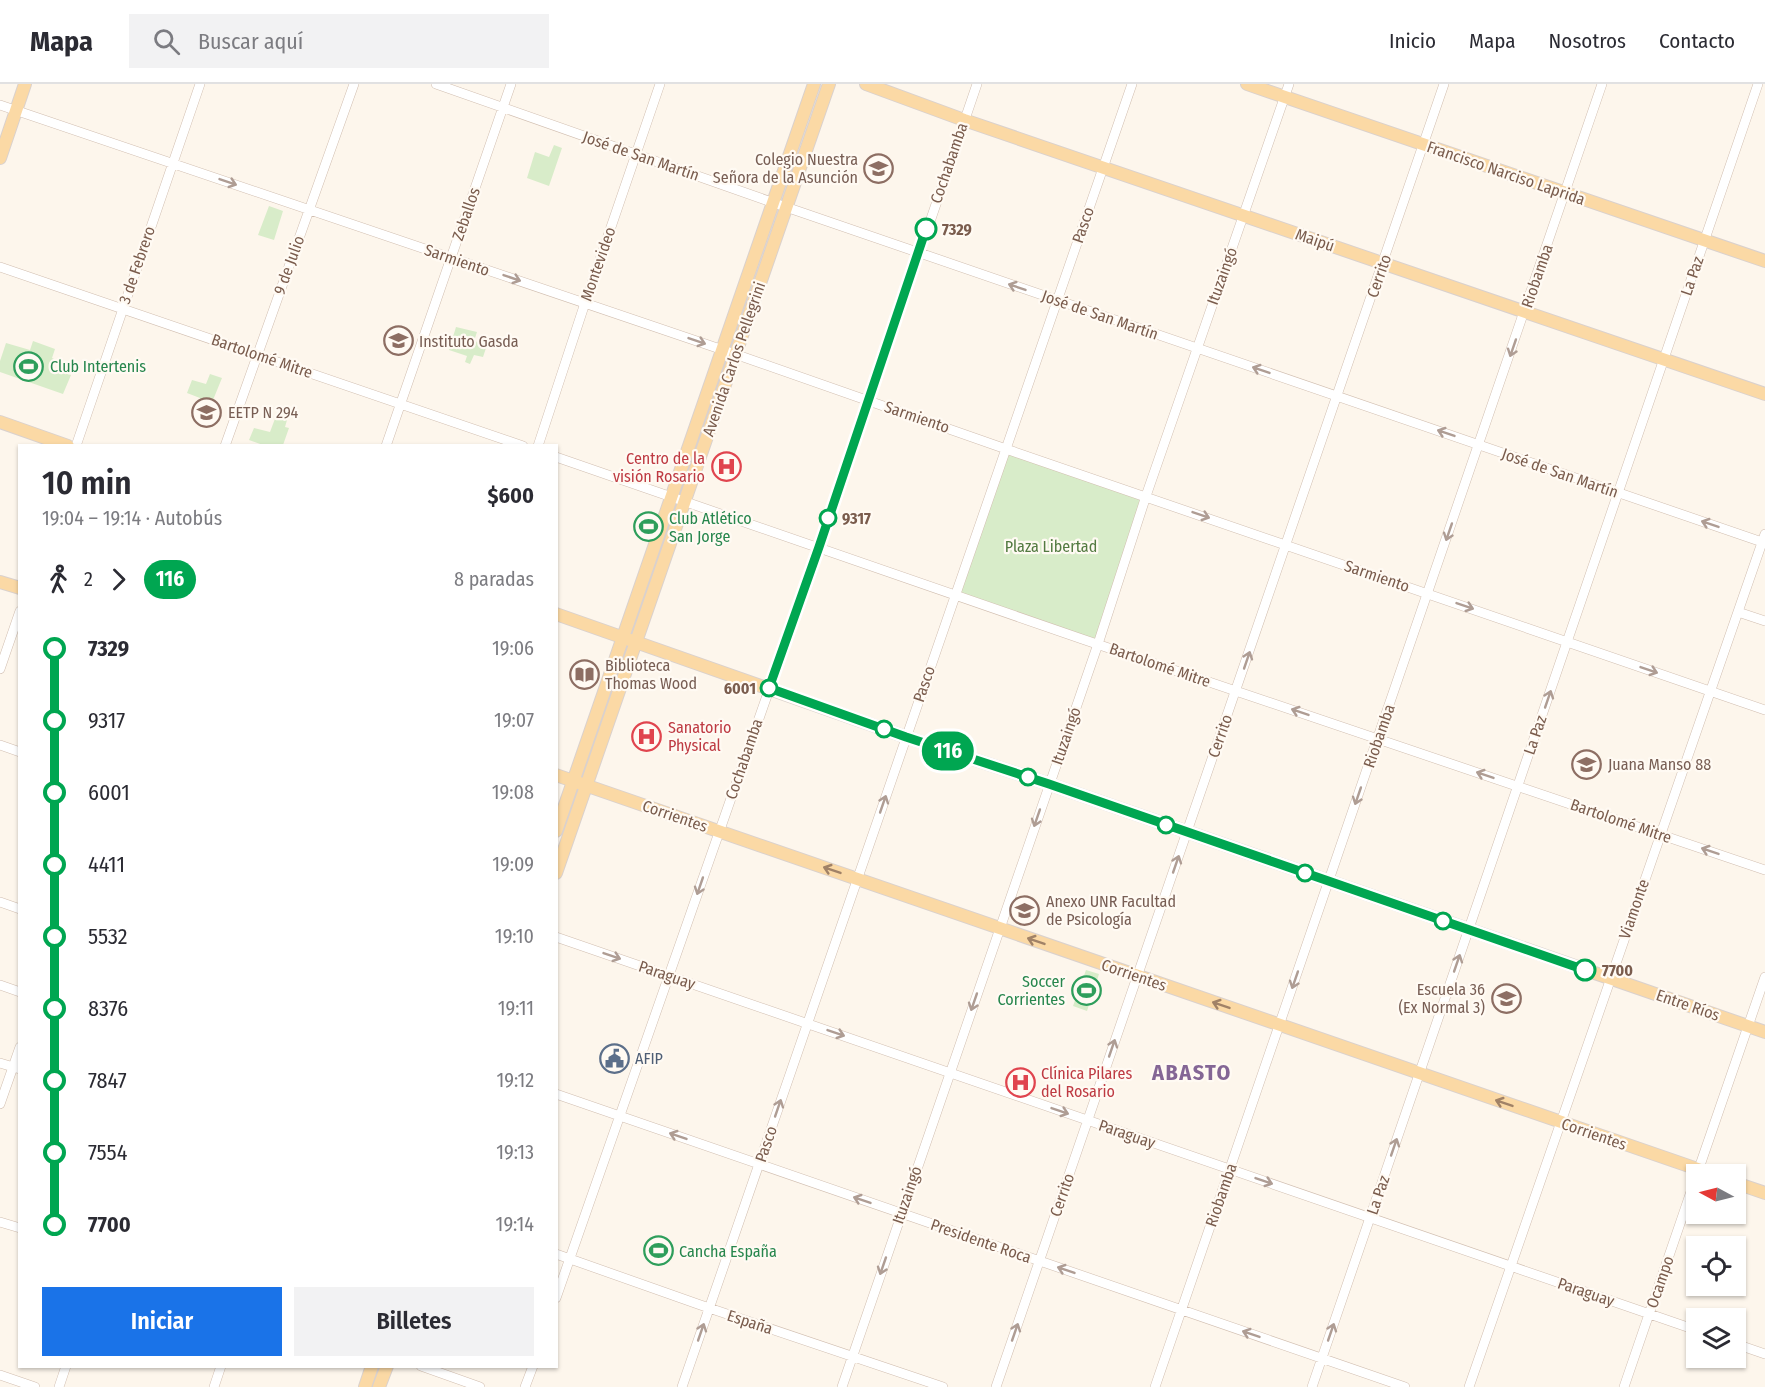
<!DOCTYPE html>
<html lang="es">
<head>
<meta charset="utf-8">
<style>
	body { margin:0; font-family:"Fira Sans Condensed",sans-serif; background:#f2f2f3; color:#2b2b33; height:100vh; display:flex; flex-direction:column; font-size:22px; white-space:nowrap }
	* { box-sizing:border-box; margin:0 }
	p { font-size:20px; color:#7c7c81 }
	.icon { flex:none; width:33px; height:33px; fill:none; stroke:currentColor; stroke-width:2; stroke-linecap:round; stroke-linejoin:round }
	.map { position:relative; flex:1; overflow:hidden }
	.sheet { position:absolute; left:18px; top:360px; width:540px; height:924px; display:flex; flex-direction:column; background:#fff; border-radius:0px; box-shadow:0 2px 4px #0004 }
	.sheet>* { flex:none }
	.badge { padding:0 12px; border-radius:20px; font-size:21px; line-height:39px }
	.needle { width:39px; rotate:277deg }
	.controls { position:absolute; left:1686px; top:1080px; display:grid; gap:12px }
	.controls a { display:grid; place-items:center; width:60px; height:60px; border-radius:0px; background:#fff; box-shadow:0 2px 4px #0004; font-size:30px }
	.map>.badge { position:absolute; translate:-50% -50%; box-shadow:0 0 0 3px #fff }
	.legs { display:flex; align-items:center; gap:9px; height:66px; padding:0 24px; font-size:20px }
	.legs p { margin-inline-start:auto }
	.summary { display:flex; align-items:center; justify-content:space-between; height:102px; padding:0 24px }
	h1 { font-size:33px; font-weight:600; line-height:45px }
	.primary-button { display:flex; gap:12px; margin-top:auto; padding:12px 24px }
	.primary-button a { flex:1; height:69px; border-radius:0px; background:#1a73e8; color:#fff; font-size:24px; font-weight:600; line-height:69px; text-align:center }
	.primary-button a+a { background:#f2f2f3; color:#2b2b33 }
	ul { padding:0 24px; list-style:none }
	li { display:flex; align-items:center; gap:21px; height:72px; font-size:22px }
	li i { display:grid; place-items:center; width:9px; height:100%; margin:0 8px; background:currentColor }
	li i::after { content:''; width:15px; height:15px; margin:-8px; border:4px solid; border-radius:50%; background:#fff }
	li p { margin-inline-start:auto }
	li:first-child i { background:linear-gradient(#0000 50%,currentColor 0) }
	li:last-child i { background:linear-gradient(currentColor 50%,#0000 0) }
	header { display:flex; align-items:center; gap:36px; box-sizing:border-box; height:84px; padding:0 30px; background:#fff; border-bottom:2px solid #e1e1e2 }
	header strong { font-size:28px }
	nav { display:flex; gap:33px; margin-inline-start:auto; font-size:21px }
	.search { width:420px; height:54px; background:#f2f2f3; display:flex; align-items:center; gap:15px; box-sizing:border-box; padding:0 21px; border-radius:0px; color:#7c7c81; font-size:22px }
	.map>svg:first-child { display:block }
	.green { fill:#d8ecc9 }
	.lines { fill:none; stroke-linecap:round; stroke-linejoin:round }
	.minor-casing { stroke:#d1beb0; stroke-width:10 }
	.major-casing { stroke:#dad1cd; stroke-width:14 }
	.minor { stroke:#fff; stroke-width:9 }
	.major { stroke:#fbd9a5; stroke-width:12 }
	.oneway { stroke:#af9d94 }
	.oneway2 { stroke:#a18267 }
	.line-1-casing { stroke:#fff; stroke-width:14 }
	.line-1 { stroke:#00a651; stroke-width:9 }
	.stop-1-dot { fill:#fff; stroke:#00a651; stroke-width:3 }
	.labels { text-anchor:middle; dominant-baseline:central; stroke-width:4.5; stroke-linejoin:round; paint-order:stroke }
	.street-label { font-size:16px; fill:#7a5c4d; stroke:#fffaf3 }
	.education-label { font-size:16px; fill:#785e54; stroke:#fffaf3; text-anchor:start }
	.stop-label { font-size:16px; font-weight:bold; fill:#7a5c4d; stroke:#fffaf3; text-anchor:start }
	.leisure-label { font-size:16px; fill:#27864d; stroke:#fffaf3; text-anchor:start }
	.health-label { font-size:16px; fill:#be3a42; stroke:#fffaf3; text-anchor:start }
	.park-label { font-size:16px; fill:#537a41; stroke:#fffaf3 }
	.service-label { font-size:16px; fill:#4e5e75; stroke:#fffaf3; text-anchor:start }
	.district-label { font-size:22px; font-weight:bold; letter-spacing:1.5px; fill:#846695; stroke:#fffaf3 }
</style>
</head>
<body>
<header>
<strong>Mapa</strong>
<div class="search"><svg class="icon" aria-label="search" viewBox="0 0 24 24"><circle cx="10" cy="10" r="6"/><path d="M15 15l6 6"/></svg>Buscar aquí</div>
<nav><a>Inicio</a><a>Mapa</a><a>Nosotros</a><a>Contacto</a></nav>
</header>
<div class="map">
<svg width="1765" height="1303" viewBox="0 0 1765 1303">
	<rect width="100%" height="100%" fill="#fdf6ec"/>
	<path class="green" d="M 554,61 L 562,64 L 549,102 L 527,94 L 535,68 L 549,73 Z
		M 269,122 L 283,127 L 274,156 L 258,151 Z
		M 456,243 L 477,248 L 474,257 L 487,261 L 483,273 L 474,271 L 470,280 L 465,278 L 467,272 L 449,266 Z
		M 33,257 L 55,265 L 52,274 L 54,275 L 52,285 L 71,291 L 63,310 L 0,288 L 0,277 L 6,259 L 30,266 Z
		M 210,290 L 222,294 L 213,316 L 208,315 L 205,323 L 198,320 L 200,314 L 187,309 L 192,296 L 206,300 Z
		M 276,332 L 287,336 L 285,343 L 289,344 L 283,361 L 263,361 L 249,356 L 254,344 L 270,348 Z
		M 1006,365 L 1146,412 L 1098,560 L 955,511 Z
		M 1086,886 L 1099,890 L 1087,927 L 1073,922 Z"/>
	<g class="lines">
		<defs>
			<path id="minor" d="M 436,0 L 780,121 L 1765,459
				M 0,21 L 729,268 L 1006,365 L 1765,626
				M 0,183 L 523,362
				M 76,362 L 200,0
				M 225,362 L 354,0
				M 386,362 L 511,0
				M 538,362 L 585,219 L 660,0
				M 556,373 L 1082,555 L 1765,786
				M 1738,528 L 1765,537
				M 0,585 L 20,527
				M 0,661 L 20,668
				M 0,818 L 20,825
				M 556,853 L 1696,1246
				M 0,901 L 20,908
				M 0,979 L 20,985
				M 556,1010 L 1405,1303
				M 0,1020 L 20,963
				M 1697,1090 L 1765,893
				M 0,1138 L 20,1144
				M 556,1170 L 709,1224 L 943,1303
				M 556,1214 L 819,463 L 977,0
				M 1736,1260 L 1765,1270
				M 421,1282 L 480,1303
				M 0,1291 L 35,1303
				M 59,1303 L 66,1282
				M 214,1303 L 221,1282
				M 525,1303 L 533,1282
				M 682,1303 L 1132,0
				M 842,1303 L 1098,560 L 1146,412 L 1289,0
				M 996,1303 L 1444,0
				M 1155,1303 L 1602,0
				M 1312,1303 L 1758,0
				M 1469,1303 L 1765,450
				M 1624,1303 L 1696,1093"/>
			<path id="major" d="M 866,0 L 964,36 L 1765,310
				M 1247,0 L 1765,177
				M 0,74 L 25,0
				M 0,338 L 68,362
				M 0,498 L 20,504
				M 556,530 L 906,653 L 1049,700 L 1765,948
				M 556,691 L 1712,1090
				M 556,747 L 814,0
				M 556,789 L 829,0
				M 1736,1099 L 1765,1109
				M 365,1303 L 372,1282
				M 379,1303 L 387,1282"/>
		</defs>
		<use href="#minor" class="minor-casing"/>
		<use href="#major" class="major-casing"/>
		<use href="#minor" class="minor"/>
		<use href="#major" class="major"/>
	</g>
	<defs><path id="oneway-shaft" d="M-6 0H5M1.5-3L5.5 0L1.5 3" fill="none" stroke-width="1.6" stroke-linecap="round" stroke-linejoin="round" transform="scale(1.5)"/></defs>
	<g class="oneway">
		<use href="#oneway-shaft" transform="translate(228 98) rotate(19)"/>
		<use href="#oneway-shaft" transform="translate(512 194) rotate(19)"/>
		<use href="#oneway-shaft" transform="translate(1017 203) rotate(-161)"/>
		<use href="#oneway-shaft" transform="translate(697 257) rotate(19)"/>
		<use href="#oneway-shaft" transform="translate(1513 264) rotate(109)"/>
		<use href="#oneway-shaft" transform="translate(1261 286) rotate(-161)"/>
		<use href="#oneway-shaft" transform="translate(1446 349) rotate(-161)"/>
		<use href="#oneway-shaft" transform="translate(1201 431) rotate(19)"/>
		<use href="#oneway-shaft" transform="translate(1710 440) rotate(-161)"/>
		<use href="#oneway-shaft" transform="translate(1449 448) rotate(109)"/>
		<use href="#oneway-shaft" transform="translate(1465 522) rotate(19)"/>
		<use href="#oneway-shaft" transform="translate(1247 576) rotate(-71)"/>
		<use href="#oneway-shaft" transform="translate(1649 586) rotate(19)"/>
		<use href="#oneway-shaft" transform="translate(1548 615) rotate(-71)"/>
		<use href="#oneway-shaft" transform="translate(1300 628) rotate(-161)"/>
		<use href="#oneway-shaft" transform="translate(1485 691) rotate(-161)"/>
		<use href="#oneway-shaft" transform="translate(1358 712) rotate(109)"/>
		<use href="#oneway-shaft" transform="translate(883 720) rotate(-71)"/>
		<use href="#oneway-shaft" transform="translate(1037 734) rotate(109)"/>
		<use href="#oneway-shaft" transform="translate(1710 767) rotate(-161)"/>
		<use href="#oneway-shaft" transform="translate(1176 780) rotate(-71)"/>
		<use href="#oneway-shaft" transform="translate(700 802) rotate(109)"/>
		<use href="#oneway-shaft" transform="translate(612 872) rotate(19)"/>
		<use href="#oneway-shaft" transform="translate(1457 879) rotate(-71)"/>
		<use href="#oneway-shaft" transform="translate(1295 896) rotate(109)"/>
		<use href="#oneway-shaft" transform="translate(974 918) rotate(109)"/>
		<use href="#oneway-shaft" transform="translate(836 949) rotate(19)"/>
		<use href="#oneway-shaft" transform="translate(1112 964) rotate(-71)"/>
		<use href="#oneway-shaft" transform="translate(778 1024) rotate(-71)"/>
		<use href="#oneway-shaft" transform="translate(1060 1027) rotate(19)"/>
		<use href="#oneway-shaft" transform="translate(678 1052) rotate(-161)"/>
		<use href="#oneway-shaft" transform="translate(1394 1063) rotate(-71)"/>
		<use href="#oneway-shaft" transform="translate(1264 1097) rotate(19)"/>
		<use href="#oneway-shaft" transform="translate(862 1116) rotate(-161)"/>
		<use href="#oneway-shaft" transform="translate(883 1182) rotate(109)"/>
		<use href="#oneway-shaft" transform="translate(1066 1186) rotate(-161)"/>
		<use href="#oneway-shaft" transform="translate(701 1248) rotate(-71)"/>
		<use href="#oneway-shaft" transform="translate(1015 1248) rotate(-71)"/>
		<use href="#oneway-shaft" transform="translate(1331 1248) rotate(-71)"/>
		<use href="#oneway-shaft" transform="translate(1251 1250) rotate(-161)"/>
	</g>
	<g class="oneway2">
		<use href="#oneway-shaft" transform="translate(832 786) rotate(-161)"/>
		<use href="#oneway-shaft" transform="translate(1036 857) rotate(-161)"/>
		<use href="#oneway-shaft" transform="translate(1221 921) rotate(-161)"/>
		<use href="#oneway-shaft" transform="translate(1504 1019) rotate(-161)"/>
	</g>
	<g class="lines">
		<defs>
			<path id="line-1" d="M 926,145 L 819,463 L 769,604 L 906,653 L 1049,700 L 1585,886"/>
		</defs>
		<use href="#line-1" class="line-1-casing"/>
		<use href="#line-1" class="line-1"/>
	</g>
	<defs>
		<symbol id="school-ring" viewBox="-11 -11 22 22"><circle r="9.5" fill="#fffaf3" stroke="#8d6e63" stroke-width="1.5"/><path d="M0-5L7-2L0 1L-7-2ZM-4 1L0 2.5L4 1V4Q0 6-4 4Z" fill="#8d6e63"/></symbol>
		<symbol id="university-ring" viewBox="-11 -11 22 22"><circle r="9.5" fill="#fffaf3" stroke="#8d6e63" stroke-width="1.5"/><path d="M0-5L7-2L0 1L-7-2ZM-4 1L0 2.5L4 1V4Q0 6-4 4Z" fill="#8d6e63"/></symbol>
		<symbol id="stadium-ring" viewBox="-11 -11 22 22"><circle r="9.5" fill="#fffaf3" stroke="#2e9e5b" stroke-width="1.5"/><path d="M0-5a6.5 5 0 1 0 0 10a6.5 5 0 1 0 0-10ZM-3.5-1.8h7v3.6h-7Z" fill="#2e9e5b"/></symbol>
		<symbol id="hospital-ring" viewBox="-11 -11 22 22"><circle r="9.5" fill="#fffaf3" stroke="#e0444e" stroke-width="1.5"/><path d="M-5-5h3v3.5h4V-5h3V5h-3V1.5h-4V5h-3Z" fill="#e0444e"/></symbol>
		<symbol id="library-ring" viewBox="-11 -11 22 22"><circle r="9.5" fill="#fffaf3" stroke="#8d6e63" stroke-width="1.5"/><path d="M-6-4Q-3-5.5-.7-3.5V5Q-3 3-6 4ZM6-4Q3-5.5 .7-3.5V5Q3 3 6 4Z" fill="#8d6e63"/></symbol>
		<symbol id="civic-ring" viewBox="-11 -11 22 22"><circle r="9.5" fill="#fffaf3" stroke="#5c6f8a" stroke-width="1.5"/><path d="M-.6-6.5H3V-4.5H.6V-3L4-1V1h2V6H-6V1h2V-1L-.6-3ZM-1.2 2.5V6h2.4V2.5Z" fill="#5c6f8a"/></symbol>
	</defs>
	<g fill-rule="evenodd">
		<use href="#school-ring" x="862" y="68" width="33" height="33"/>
		<use href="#university-ring" x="382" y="240" width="33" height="33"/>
		<use href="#stadium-ring" x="12" y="266" width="33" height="33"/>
		<use href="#school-ring" x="190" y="312" width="33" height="33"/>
		<use href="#hospital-ring" x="710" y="366" width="33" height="33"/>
		<use href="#stadium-ring" x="632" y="426" width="33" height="33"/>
		<use href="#library-ring" x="568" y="574" width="33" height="33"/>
		<use href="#hospital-ring" x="630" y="636" width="33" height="33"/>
		<use href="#school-ring" x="1570" y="664" width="33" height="33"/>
		<use href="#university-ring" x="1008" y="810" width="33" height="33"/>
		<use href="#stadium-ring" x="1070" y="890" width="33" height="33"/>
		<use href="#university-ring" x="1490" y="898" width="33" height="33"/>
		<use href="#civic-ring" x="598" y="958" width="33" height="33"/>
		<use href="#hospital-ring" x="1004" y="982" width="33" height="33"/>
		<use href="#stadium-ring" x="642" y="1150" width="33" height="33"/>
	</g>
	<g class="stop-1-dot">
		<circle cx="926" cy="145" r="10"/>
		<circle cx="828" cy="434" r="8"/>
		<circle cx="769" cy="604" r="8"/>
		<circle cx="884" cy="645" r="8"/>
		<circle cx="1028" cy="693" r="8"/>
		<circle cx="1166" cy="741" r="8"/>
		<circle cx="1305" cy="789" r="8"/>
		<circle cx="1443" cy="837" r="8"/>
		<circle cx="1585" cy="886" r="10"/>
	</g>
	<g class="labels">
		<g class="street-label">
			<text transform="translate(641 72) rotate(19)">José de San Martín</text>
			<text transform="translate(949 79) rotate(-71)">Cochabamba</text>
			<text transform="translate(1506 89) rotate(19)">Francisco Narciso Laprida</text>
			<text transform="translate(466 130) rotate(-71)">Zeballos</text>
			<text transform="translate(1083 141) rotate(-71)">Pasco</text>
			<text transform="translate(1315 156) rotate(19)">Maipú</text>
			<text transform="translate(457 176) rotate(19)">Sarmiento</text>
			<text transform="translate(598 180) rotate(-71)">Montevideo</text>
			<text transform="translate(137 181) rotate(-71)">3 de Febrero</text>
			<text transform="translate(289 181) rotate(-70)">9 de Julio</text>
			<text transform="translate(1222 192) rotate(-70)">Ituzaingó</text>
			<text transform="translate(1379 192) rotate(-71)">Cerrito</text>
			<text transform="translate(1537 192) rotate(-71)">Riobamba</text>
			<text transform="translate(1692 192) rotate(-71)">La Paz</text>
			<text transform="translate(1100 231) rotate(19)">José de San Martín</text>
			<text transform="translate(262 272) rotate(19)">Bartolomé Mitre</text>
			<text transform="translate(734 275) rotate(-71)">Avenida Carlos Pellegrini</text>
			<text transform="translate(917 333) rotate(19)">Sarmiento</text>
			<text transform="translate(1560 389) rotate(19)">José de San Martín</text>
			<text transform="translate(1377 492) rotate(19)">Sarmiento</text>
			<text transform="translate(1160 581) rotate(19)">Bartolomé Mitre</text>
			<text transform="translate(924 600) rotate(-71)">Pasco</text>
			<text transform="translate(1535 651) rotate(-71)">La Paz</text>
			<text transform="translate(1066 652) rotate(-71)">Ituzaingó</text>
			<text transform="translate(1220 652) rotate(-71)">Cerrito</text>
			<text transform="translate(1379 652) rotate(-71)">Riobamba</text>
			<text transform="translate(744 675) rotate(-71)">Cochabamba</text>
			<text transform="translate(675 732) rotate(19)">Corrientes</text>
			<text transform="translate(1621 737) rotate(19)">Bartolomé Mitre</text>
			<text transform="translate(1634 825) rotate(-71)">Viamonte</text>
			<text transform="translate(667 891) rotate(19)">Paraguay</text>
			<text transform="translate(1134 891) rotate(19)">Corrientes</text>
			<text transform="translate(1688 921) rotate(19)">Entre Ríos</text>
			<text transform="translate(1127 1050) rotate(19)">Paraguay</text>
			<text transform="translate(1594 1050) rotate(19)">Corrientes</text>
			<text transform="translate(766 1060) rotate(-71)">Pasco</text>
			<text transform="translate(907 1111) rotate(-71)">Ituzaingó</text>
			<text transform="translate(1062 1111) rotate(-71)">Cerrito</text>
			<text transform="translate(1221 1111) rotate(-71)">Riobamba</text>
			<text transform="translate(1378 1111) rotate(-71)">La Paz</text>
			<text transform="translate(981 1157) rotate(19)">Presidente Roca</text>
			<text transform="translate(1660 1198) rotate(-71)">Ocampo</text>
			<text transform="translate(1586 1208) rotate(19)">Paraguay</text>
			<text transform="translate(750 1238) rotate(18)">España</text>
		</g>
		<g class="education-label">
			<text x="858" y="75" text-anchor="end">Colegio Nuestra<tspan x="858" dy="18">Señora de la Asunción</tspan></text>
			<text x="419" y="257">Instituto Gasda</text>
			<text x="228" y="328">EETP N 294</text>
			<text x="605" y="581">Biblioteca<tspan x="605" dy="18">Thomas Wood</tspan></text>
			<text x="1608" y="680">Juana Manso 88</text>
			<text x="1046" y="817">Anexo UNR Facultad<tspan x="1046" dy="18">de Psicología</tspan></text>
			<text x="1485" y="905" text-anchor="end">Escuela 36<tspan x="1485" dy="18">(Ex Normal 3)</tspan></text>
		</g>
		<g class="stop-label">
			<text x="942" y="145">7329</text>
			<text x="842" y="434">9317</text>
			<text x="756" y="604" text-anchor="end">6001</text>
			<text x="1602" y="886">7700</text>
		</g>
		<g class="leisure-label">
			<text x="50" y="282">Club Intertenis</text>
			<text x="669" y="434">Club Atlético<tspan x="669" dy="18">San Jorge</tspan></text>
			<text x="1065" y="897" text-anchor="end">Soccer<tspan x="1065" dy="18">Corrientes</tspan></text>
			<text x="679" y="1167">Cancha España</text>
		</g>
		<g class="health-label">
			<text x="705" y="374" text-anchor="end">Centro de la<tspan x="705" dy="18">visión Rosario</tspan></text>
			<text x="668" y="643">Sanatorio<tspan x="668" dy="18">Physical</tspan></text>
			<text x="1041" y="989">Clínica Pilares<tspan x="1041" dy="18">del Rosario</tspan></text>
		</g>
		<g class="park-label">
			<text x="1051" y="462">Plaza Libertad</text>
		</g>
		<g class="service-label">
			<text x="635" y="974">AFIP</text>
		</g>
		<g class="district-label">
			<text x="1192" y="988">ABASTO</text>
		</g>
	</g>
</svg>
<div class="controls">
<a><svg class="needle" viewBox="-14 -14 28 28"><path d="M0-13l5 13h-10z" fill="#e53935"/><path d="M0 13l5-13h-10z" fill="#7c7c81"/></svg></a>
<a><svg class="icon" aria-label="locate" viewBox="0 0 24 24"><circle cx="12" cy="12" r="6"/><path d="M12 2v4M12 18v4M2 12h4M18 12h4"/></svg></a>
<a><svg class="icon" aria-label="layers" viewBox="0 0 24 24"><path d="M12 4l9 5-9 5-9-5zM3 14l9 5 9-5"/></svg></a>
</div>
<b class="badge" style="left:948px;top:667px;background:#00a651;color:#fff">116</b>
<section class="sheet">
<div class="summary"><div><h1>10 min</h1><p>19:04 – 19:14 · Autobús</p></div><b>$600</b></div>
<div class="legs"><svg class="icon" aria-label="walk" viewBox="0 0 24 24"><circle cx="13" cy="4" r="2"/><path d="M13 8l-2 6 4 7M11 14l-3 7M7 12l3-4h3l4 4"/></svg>2<svg class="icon" aria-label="forward" viewBox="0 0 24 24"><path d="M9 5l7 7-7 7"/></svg><b class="badge" style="background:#00a651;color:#fff">116</b><p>8 paradas</p></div>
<ul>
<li><i style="color:#00a651"></i><b>7329</b><p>19:06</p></li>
<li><i style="color:#00a651"></i><span>9317</span><p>19:07</p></li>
<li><i style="color:#00a651"></i><span>6001</span><p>19:08</p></li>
<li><i style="color:#00a651"></i><span>4411</span><p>19:09</p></li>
<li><i style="color:#00a651"></i><span>5532</span><p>19:10</p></li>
<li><i style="color:#00a651"></i><span>8376</span><p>19:11</p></li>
<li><i style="color:#00a651"></i><span>7847</span><p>19:12</p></li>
<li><i style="color:#00a651"></i><span>7554</span><p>19:13</p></li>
<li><i style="color:#00a651"></i><b>7700</b><p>19:14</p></li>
</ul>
<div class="primary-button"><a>Iniciar</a><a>Billetes</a></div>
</section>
</div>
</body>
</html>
